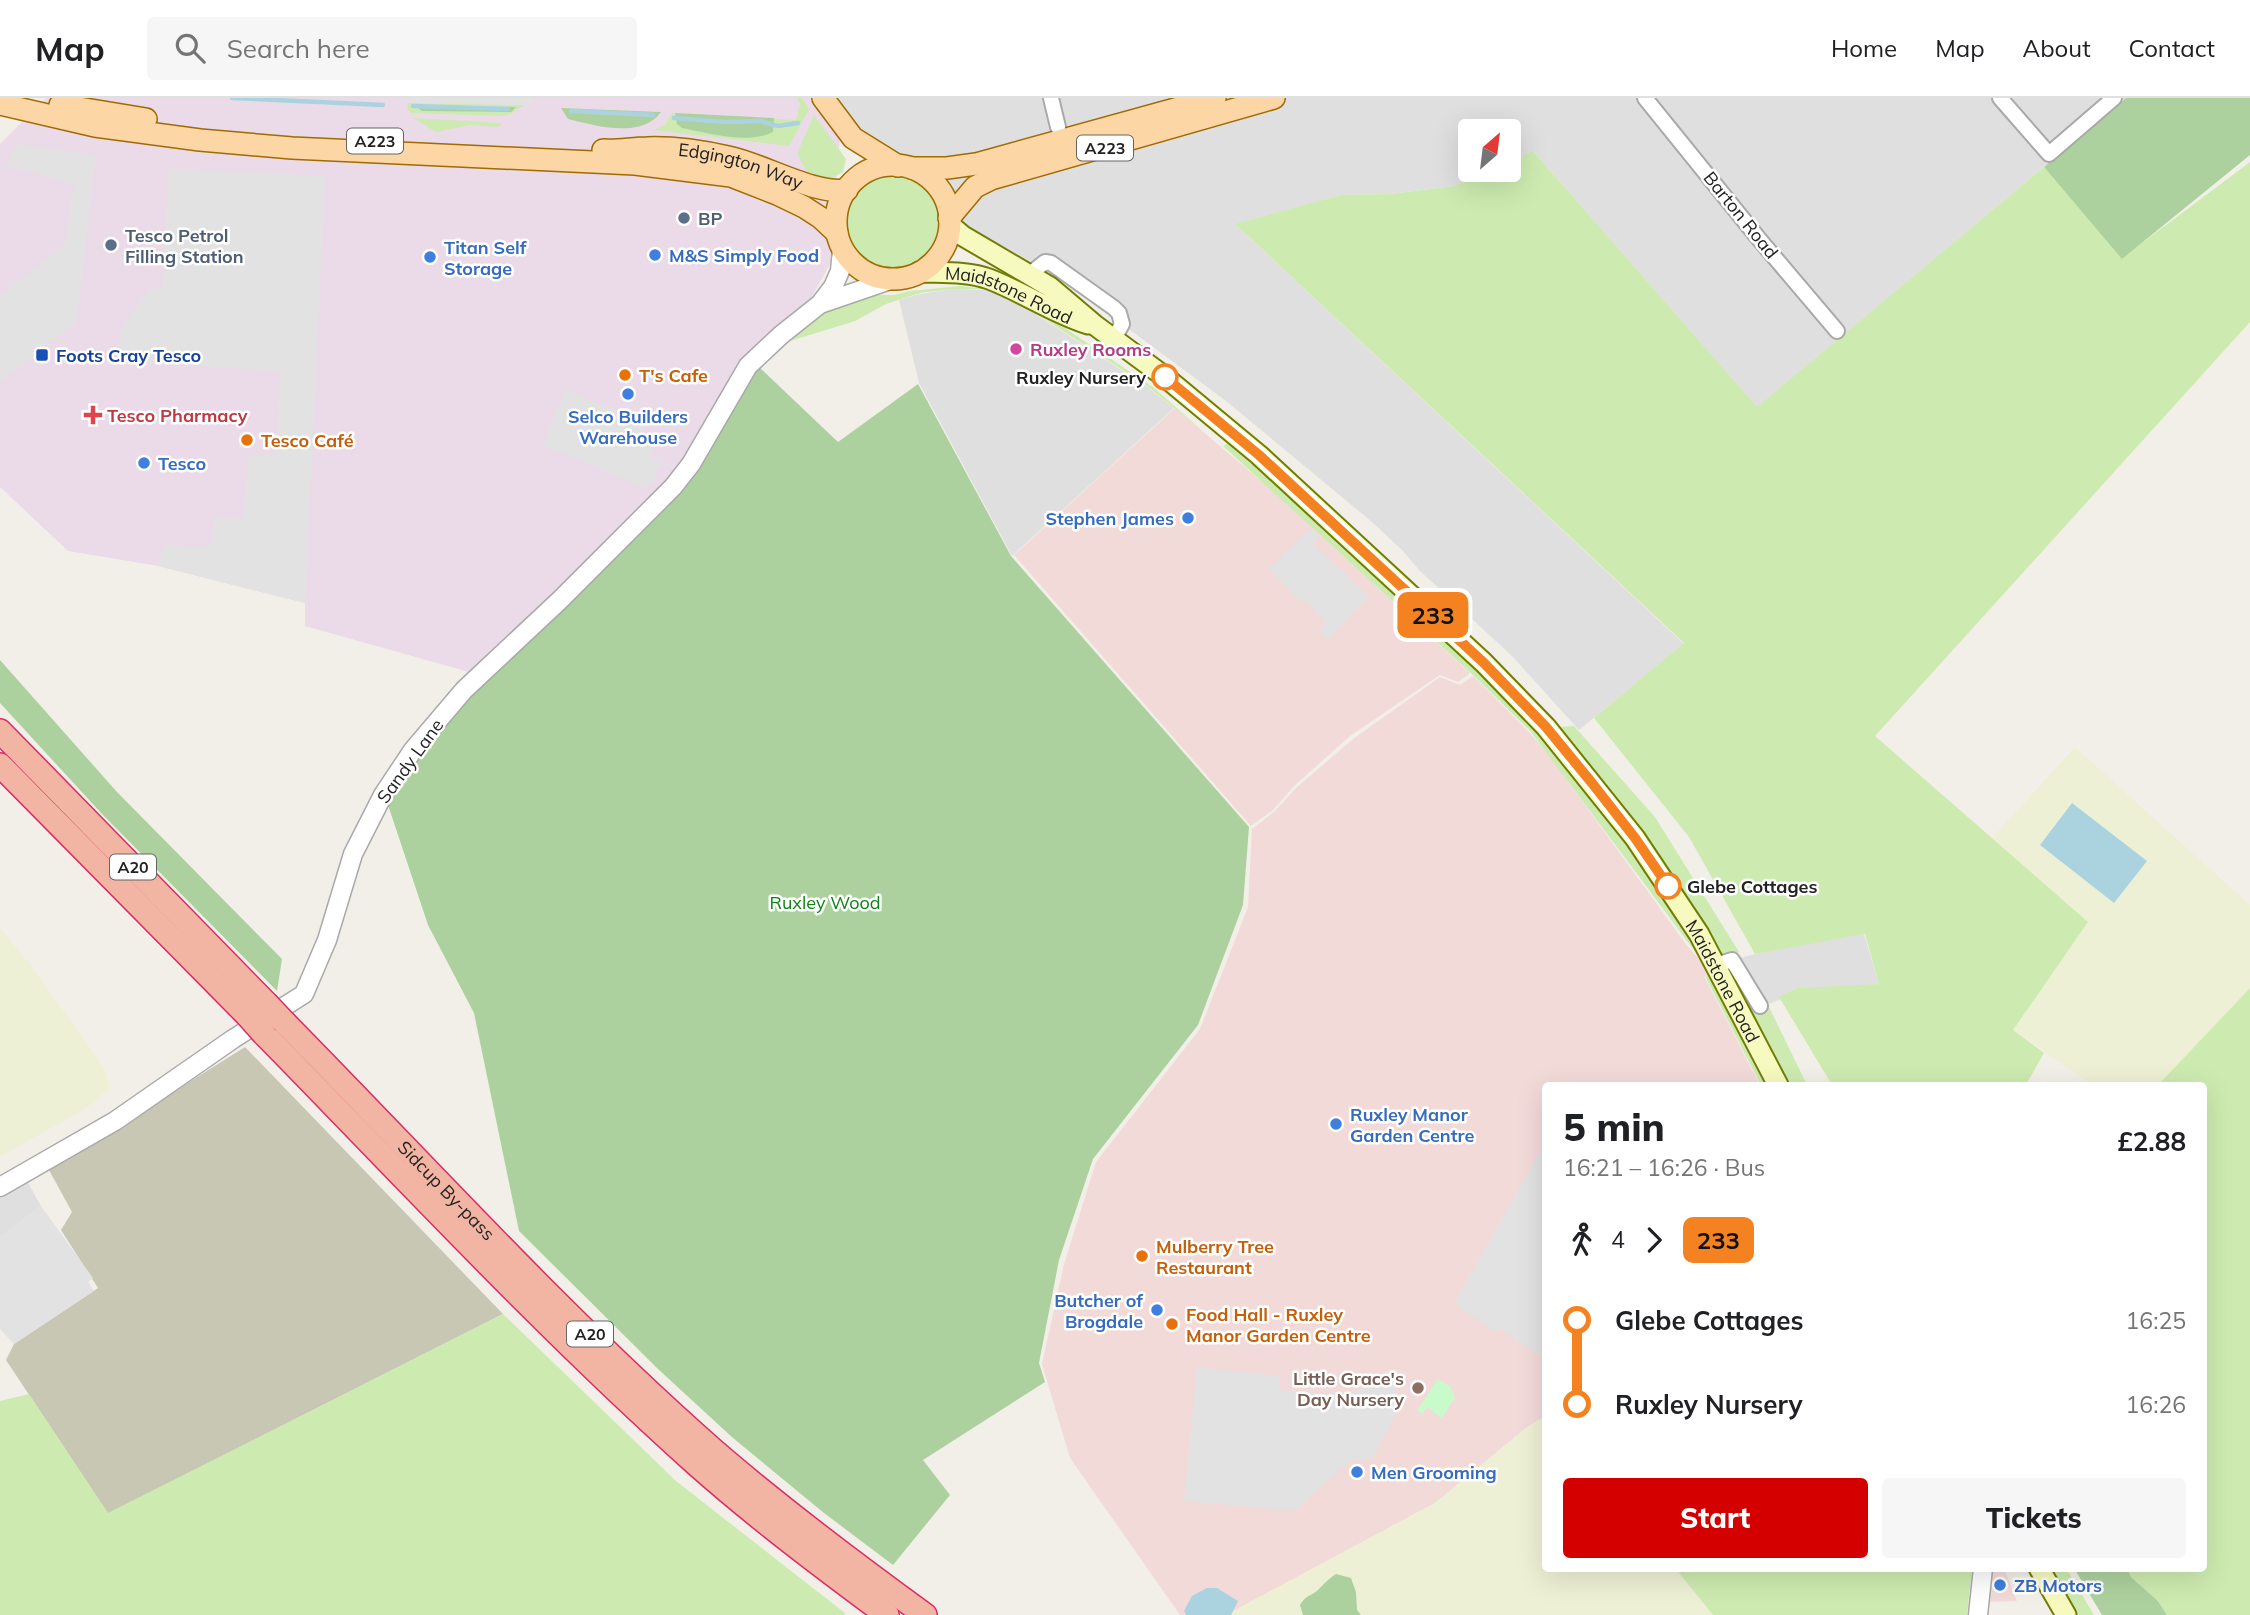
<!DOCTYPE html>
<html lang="en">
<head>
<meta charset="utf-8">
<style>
	body { margin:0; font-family:Mulish,sans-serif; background:#f6f6f6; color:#202124; height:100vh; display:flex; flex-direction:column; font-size:26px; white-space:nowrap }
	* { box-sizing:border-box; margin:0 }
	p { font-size:23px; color:#757577 }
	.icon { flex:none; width:38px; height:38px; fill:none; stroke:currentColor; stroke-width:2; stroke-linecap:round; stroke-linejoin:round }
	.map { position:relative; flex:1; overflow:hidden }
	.sheet { position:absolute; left:1542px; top:984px; width:665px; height:490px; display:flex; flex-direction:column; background:#fff; border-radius:7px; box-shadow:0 7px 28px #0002 }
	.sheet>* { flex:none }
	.badge { padding:0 14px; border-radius:10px; font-size:24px; line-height:46px }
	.needle { width:46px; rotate:28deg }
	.controls { position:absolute; left:1458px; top:21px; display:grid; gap:14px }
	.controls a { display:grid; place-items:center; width:63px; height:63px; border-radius:7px; background:#fff; box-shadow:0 7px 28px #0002; font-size:35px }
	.map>.badge { position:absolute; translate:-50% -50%; box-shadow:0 0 0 4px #fff }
	.legs { display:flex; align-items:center; gap:10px; height:77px; padding:0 21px; font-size:23px }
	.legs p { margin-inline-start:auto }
	.overview { display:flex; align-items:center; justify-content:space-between; height:119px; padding:0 21px }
	h1 { font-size:38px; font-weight:800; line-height:52px }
	.action { display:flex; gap:14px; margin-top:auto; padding:14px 21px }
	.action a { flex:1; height:80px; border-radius:7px; background:#d40000; color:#fff; font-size:28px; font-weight:800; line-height:80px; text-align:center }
	.action a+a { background:#f6f6f6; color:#202124 }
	ul { padding:0 21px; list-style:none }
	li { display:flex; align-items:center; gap:24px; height:84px; font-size:26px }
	li i { display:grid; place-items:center; width:10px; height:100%; margin:0 9px; background:currentColor }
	li i::after { content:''; width:18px; height:18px; margin:-9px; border:5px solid; border-radius:50%; background:#fff }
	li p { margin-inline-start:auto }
	li:first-child i { background:linear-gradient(#0000 50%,currentColor 0) }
	li:last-child i { background:linear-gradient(currentColor 50%,#0000 0) }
	header { display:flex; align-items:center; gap:42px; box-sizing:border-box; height:98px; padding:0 35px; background:#fff; border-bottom:2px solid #e0e0e0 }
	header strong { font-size:33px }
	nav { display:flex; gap:38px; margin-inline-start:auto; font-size:24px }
	.search { width:490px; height:63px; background:#f6f6f6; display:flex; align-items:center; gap:18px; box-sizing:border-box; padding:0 24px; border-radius:7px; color:#757577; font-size:26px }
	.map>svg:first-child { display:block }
	.residential { fill:#e0dfdf }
	.commercial { fill:#f2dad9 }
	.industrial { fill:#ebdbe8 }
	.construction { fill:#c7c7b4 }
	.farmland { fill:#eef0d5 }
	.grass { fill:#cdebb0 }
	.forest { fill:#add19e }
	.park { fill:#c8facc }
	.parking { fill:#e2e2e2 }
	.water { fill:#aad3df }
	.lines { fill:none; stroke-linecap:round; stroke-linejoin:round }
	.stream { stroke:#aad3df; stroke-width:4.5 }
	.minor-casing { stroke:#a9a9a9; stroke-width:18 }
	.tertiary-casing { stroke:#a9a9a9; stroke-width:21 }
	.secondary-casing { stroke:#707d05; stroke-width:23 }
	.primary-casing { stroke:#a06b00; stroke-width:24 }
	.trunk-casing { stroke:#dc2a67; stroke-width:26 }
	.minor { stroke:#fff; stroke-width:14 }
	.tertiary { stroke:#fff; stroke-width:18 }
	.secondary { stroke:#f7fabf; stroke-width:19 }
	.primary { stroke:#fcd6a4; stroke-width:21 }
	.trunk { stroke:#f2b4a3; stroke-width:23 }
	.trunk-bridge-casing { stroke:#dc2a67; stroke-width:26; stroke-linecap:butt }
	.trunk-bridge { stroke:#f2b4a3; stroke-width:23 }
	.line-1-casing { stroke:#fff; stroke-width:16 }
	.line-1 { stroke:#f58220; stroke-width:10 }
	.service-dot { fill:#5c6f8a; stroke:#fff; stroke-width:2.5 }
	.shop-dot { fill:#3f7fe0; stroke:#fff; stroke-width:2.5 }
	.hotel-dot { fill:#d1479c; stroke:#fff; stroke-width:2.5 }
	.transit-dot { fill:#1a4fb4; stroke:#fff; stroke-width:2.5 }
	.food-dot { fill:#e8710a; stroke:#fff; stroke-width:2.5 }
	.stop-1-dot { fill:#fff; stroke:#f58220; stroke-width:3.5 }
	.health-dot { fill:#e0444e; stroke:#fff; stroke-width:2.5 }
	.education-dot { fill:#8d6e63; stroke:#fff; stroke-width:2.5 }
	.labels { text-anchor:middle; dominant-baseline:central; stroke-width:5; stroke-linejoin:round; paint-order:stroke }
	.shield { fill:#fff; stroke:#646464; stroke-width:2 }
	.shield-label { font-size:16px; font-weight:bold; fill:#222 }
	.street-label { font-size:18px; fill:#222; stroke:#fff }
	.service-label { font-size:18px; font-weight:bold; fill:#4e5e75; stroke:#fff; text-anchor:start }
	.shop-label { font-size:18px; font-weight:bold; fill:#366cbe; stroke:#fff; text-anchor:start }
	.hotel-label { font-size:18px; font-weight:bold; fill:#b23c85; stroke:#fff; text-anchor:start }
	.transit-label { font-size:18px; font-weight:bold; fill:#164399; stroke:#fff; text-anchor:start }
	.food-label { font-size:18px; font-weight:bold; fill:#c56008; stroke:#fff; text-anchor:start }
	.stop-label { font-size:18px; font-weight:bold; fill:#222; stroke:#fff; text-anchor:end }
	.health-label { font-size:18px; font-weight:bold; fill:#be3a42; stroke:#fff; text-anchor:start }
	.park-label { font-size:18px; fill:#0c8416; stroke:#fff }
	.education-label { font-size:18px; font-weight:bold; fill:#785e54; stroke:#fff; text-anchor:end }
</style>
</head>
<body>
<header>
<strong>Map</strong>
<div class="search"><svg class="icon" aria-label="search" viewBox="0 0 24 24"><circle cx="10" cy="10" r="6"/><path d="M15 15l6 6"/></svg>Search here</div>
<nav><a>Home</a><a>Map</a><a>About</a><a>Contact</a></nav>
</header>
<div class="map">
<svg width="2250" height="1517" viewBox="0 0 2250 1517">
	<rect width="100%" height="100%" fill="#f2efe9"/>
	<path class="residential" d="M 830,0 L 2126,0 L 1757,310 L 1534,54 L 1509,64 L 1508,33 L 1470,33 L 1470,72 L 1491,72 L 1454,88 L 1390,96 L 1341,97 L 1236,127 L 1684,546 L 1579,632 L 1513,559 L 1419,472 L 1403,453 L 1372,424 L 1226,303 L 1122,226 L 1048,173 L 966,128 L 867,41 Z
		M 953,191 L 988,192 L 1034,215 L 1149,290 L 1174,310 L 1012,458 L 919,285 L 899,202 L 920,196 Z
		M 1864,836 L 1879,886 L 1801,893 L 1761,909 L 1732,862 L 1778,850 Z
		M 27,1083 L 41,1108 L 0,1139 L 0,1100 Z"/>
	<path class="commercial" d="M 1175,310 L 1274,394 L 1470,575 L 1458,584 L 1440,577 L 1350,638 L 1293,689 L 1273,712 L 1251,728 L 1014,457 Z
		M 1473,578 L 1530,635 L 1551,660 L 1685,845 L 1708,871 L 1705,880 L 1760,987 L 1545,987 L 1545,1318 L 1526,1330 L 1435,1405 L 1226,1517 L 1180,1517 L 1070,1360 L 1042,1266 L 1064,1166 L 1096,1064 L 1200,931 L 1248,809 L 1252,731 L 1274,714 L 1296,690 L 1353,641 L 1440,579 L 1460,587 Z
		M 1990,1470 L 2004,1470 L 2017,1503 L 1989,1504 Z"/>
	<path class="industrial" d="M 46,0 L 815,0 L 840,38 L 830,166 L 810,202 L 748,258 L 690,365 L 558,500 L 469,574 L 305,528 L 305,505 L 158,468 L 68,453 L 0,389 L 0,46 Z"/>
	<path class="construction" d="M 245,949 L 503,1216 L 108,1416 L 6,1262 L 14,1246 L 98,1190 L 61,1132 L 72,1114 L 49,1072 Z"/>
	<path class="farmland" d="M 2075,649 L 2250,807 L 2250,890 L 2158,987 L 2105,987 L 2101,984 L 2099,987 L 2092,987 L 2013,932 L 2088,824 L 1992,740 Z
		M 0,830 L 28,864 L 96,958 L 107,976 L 110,990 L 85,1011 L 0,1059 Z
		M 1545,1318 L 1545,1470 L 1675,1470 L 1713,1517 L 1226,1517 L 1435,1405 L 1526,1330 Z"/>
	<path class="grass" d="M 797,0 L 802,0 L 809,11 L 789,48 L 654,32 L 665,27 L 672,15 L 796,22 L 800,6 Z
		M 408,5 L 524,7 L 511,16 L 503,18 L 411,15 L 407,10 Z
		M 814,17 L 846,61 L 843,74 L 826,83 L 810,78 L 797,56 Z
		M 413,20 L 502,25 L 498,29 L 471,27 L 436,34 Z
		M 1533,53 L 1757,309 L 2044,69 L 2122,160 L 2250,64 L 2250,224 L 1875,638 L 2088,824 L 2013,932 L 2044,955 L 2026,987 L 1832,987 L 1779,899 L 1797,890 L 1879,886 L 1865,836 L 1755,856 L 1689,739 L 1594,620 L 1684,545 L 1235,126 L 1341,97 L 1390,96 L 1454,88 L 1491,72 L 1508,72 L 1509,64 Z
		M846 124a48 48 0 1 1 96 0a48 48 0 1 1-96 0Z
		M 960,188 L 989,191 L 1026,207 L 1065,230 L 1154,290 L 1206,336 L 1150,290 L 1034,214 L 988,191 L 953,191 L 920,195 L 886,206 L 855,223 L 787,244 L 817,218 L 861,197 L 893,197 L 910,193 Z
		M 1230,344 L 1468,565 L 1523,619 L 1556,657 L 1617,732 L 1689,837 L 1768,987 L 1761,987 L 1706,880 L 1708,871 L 1531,634 L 1473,577 L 1223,348 Z
		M 1574,628 L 1655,719 L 1739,854 L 1724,859 L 1639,728 L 1558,629 Z
		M 2250,890 L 2250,1517 L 2167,1517 L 2158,1503 L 2131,1479 L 2127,1470 L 2203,1470 L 2203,987 L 2158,987 Z
		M 1768,907 L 1807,987 L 1788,987 L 1751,911 Z
		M 503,1216 L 676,1383 L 845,1515 L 844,1517 L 0,1517 L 0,1303 L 29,1296 L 108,1415 Z
		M 1675,1470 L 1972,1470 L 1967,1517 L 1713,1517 Z
		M 2050,1470 L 2066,1470 L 2094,1517 L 2077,1517 Z"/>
	<path class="forest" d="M 2126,0 L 2250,0 L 2250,57 L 2122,161 L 2044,69 Z
		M 419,7 L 516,9 L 511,14 L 422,13 L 418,10 Z
		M 561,10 L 661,14 C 642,41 596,28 568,21 Z
		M 675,15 L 774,20 L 773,34 C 747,47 709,35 682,30 L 677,26 Z
		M 759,269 L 838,344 L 918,286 L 1011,458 L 1249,729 L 1243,807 L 1198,927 L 1093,1061 L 1059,1162 L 1039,1265 L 1045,1284 L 923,1362 L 950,1397 L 893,1467 L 824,1415 L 733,1340 L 658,1271 L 519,1133 L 474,915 L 428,827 L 385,698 L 465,593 L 653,413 L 749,277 Z
		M 0,562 L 117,694 L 282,861 L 277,893 L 102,716 L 0,605 Z
		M 2074,1470 L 2127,1470 L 2131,1479 L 2158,1503 L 2167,1517 L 2102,1517 Z
		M 1336,1476 L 1351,1480 L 1356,1494 L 1357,1512 L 1361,1517 L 1303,1517 L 1300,1507 C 1307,1496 1310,1499 1318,1492 C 1324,1486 1328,1481 1336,1476 Z"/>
	<path class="park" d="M 1438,1281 L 1451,1289 L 1455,1300 L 1442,1320 L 1427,1309 L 1422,1316 L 1417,1312 Z"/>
	<path class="parking" d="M 406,0 L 532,0 L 529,7 L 406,5 Z
		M 16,46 L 96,57 L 76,225 L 0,285 L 0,198 L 66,145 L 72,94 L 76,87 L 27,73 L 7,70 Z
		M 169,70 L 325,78 L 305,505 L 158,468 L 164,447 L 212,448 L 214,419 L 244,420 L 248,357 L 278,358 L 279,273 L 119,263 L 121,230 L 150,191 L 162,191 Z
		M 565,292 L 645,325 L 639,342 L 655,349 L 651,360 L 664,366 L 656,373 L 655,385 L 647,391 L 543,347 Z
		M 1311,430 L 1320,438 L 1313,446 L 1369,499 L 1328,541 L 1319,533 L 1326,524 L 1305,502 L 1301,504 L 1269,471 Z
		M 1545,1045 L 1545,1262 L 1500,1230 L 1496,1234 L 1459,1209 L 1456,1202 Z
		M 41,1108 L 93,1180 L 88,1184 L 94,1193 L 14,1246 L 0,1231 L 0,1139 Z
		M 1197,1269 L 1280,1278 L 1280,1292 L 1347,1298 L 1382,1280 L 1393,1285 L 1401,1307 L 1371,1362 L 1352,1362 L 1296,1411 L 1274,1411 L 1184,1403 Z"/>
	<path class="water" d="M 2072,705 L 2147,763 L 2114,805 L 2040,747 Z
		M 1207,1490 L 1217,1490 L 1238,1503 L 1231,1517 L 1186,1517 L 1184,1513 L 1192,1498 Z"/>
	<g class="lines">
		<path class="stream" d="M 232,0 L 383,7
			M 413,8 L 508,11
			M 571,13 L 653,17
			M 674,20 L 725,24 L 760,23 L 778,28 L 798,25"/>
		<defs>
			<path id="minor" d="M 1051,0 L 1058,29
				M 1645,0 L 1759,141 L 1837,233
				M 2000,0 L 2049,56 L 2114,0
				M 1030,176 L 1045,164 L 1051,165 L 1114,210 L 1119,215 L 1122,226 L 1114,241
				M 1716,867 L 1732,862 L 1760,908"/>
			<path id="tertiary" d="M 820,206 L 893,181
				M 0,1089 L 115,1023 L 233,941 L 304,896 L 327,842 L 353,756 L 383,697 L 413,652 L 464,592 L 560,502 L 673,389 L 691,366 L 748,268 L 781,237 L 820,206 L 833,189 L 840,173 L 842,152
				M 1978,1517 L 1983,1470"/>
			<g id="secondary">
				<path id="s1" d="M 950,127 L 963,138 L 1050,189 L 1096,228 L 1165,279 L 1259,357 L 1484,565 L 1546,629 L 1635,740 L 1699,836 L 1778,987"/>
				<path id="s2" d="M 919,174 C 942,175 967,173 989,181 C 1023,194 1053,215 1088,226"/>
				<path d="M 2039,1470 L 2066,1517"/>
			</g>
			<g id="primary">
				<path d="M 823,0 L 853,40 L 898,68"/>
				<path d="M 0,6 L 95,28 L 200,42 L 292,50 L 635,66 L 731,78 L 777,96 L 804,109 L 821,120 L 837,135"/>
				<path d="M 60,7 L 146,21"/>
				<path id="s3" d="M 603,52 C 618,53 632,50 647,50 C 674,49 701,53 728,59 C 763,66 814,97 847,92"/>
				<circle cx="893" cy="124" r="57"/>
				<path d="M 912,70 L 947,70 L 976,66 L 1215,0"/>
				<path d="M 949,120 L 975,89 L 991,81 L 1274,0"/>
			</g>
			<g id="trunk">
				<path d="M 0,633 L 266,905"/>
				<path d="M 0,667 L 248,918"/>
				<path id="s4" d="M 284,924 C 425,1067 561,1218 712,1351 C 780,1410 852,1464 925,1517"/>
				<path d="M 264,936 C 406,1081 545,1231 696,1366 C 757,1420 822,1469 887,1517"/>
			</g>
		</defs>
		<use href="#minor" class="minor-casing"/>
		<use href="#tertiary" class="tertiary-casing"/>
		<use href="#secondary" class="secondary-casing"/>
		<use href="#primary" class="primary-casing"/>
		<use href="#trunk" class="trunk-casing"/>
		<use href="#minor" class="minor"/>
		<use href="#tertiary" class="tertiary"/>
		<use href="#secondary" class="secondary"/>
		<use href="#primary" class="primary"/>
		<use href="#trunk" class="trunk"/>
		<defs>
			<path id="trunk-bridge" d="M 266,905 L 284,924
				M 248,918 L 264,936"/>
		</defs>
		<use href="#trunk-bridge" class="trunk-bridge-casing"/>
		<use href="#trunk-bridge" class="trunk-bridge"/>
	</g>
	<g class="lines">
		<defs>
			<path id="line-1" d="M 1165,279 L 1259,357 L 1484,565 L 1546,629 L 1592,685 L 1635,740 L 1668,788"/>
		</defs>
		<use href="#line-1" class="line-1-casing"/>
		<use href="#line-1" class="line-1"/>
	</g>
	<g class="service-dot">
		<circle cx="684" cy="120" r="7"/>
		<circle cx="111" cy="147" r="7"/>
	</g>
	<g class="shop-dot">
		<circle cx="655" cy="157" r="7"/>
		<circle cx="430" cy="159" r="7"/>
		<circle cx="628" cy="296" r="7"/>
		<circle cx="144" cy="365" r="7"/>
		<circle cx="1188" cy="420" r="7"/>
		<circle cx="1336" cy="1026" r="7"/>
		<circle cx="1157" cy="1212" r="7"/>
		<circle cx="1357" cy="1374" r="7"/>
		<circle cx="2000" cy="1487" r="7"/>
	</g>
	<circle class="hotel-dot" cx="1016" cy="251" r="7"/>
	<rect class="transit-dot" x="35" y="250" width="14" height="14" rx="3.5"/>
	<g class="food-dot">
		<circle cx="625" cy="277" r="7"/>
		<circle cx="247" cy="342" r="7"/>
		<circle cx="1142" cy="1158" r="7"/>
		<circle cx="1172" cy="1226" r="7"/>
	</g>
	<g class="stop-1-dot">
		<circle cx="1165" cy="279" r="12"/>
		<circle cx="1668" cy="788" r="12"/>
	</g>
	<path class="health-dot" d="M89.5 306.5h7v7h7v7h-7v7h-7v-7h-7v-7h7z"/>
	<circle class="education-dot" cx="1418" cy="1290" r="7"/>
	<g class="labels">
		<g class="shield">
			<rect x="347" y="30.5" width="56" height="25" rx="5"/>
			<rect x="1077" y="37.5" width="56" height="25" rx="5"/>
			<rect x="110" y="756.5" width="46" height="25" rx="5"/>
			<rect x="567" y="1223.5" width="46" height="25" rx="5"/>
		</g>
		<g class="shield-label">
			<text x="375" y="43">A223</text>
			<text x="1105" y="50">A223</text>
			<text x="133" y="769">A20</text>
			<text x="590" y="1236">A20</text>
		</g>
		<g class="street-label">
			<text stroke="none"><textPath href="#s3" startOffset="140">Edgington Way</textPath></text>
			<text transform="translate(1741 117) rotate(51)">Barton Road</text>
			<text stroke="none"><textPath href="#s2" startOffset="94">Maidstone Road</textPath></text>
			<text transform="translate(410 663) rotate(-54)">Sandy Lane</text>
			<text stroke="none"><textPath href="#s1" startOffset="1092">Maidstone Road</textPath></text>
			<text stroke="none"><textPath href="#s4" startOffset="234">Sidcup By-pass</textPath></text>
		</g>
		<g class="service-label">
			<text x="698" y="120">BP</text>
			<text x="125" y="137">Tesco Petrol<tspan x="125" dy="21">Filling Station</tspan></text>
		</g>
		<g class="shop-label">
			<text x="444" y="149">Titan Self<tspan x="444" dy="21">Storage</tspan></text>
			<text x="669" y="157">M&amp;S Simply Food</text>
			<text x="628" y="318" text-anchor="middle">Selco Builders<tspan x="628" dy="21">Warehouse</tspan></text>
			<text x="158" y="365">Tesco</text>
			<text x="1174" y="420" text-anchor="end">Stephen James</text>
			<text x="1350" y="1016">Ruxley Manor<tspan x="1350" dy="21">Garden Centre</tspan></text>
			<text x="1143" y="1202" text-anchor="end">Butcher of<tspan x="1143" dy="21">Brogdale</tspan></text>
			<text x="1371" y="1374">Men Grooming</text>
			<text x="2014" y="1487">ZB Motors</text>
		</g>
		<g class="hotel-label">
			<text x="1030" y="251">Ruxley Rooms</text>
		</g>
		<g class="transit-label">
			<text x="56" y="257">Foots Cray Tesco</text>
		</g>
		<g class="food-label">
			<text x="639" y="277">T's Cafe</text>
			<text x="261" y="342">Tesco Café</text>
			<text x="1156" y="1148">Mulberry Tree<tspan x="1156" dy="21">Restaurant</tspan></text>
			<text x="1186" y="1216">Food Hall - Ruxley<tspan x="1186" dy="21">Manor Garden Centre</tspan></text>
		</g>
		<g class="stop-label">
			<text x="1146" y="279">Ruxley Nursery</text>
			<text x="1687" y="788" text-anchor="start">Glebe Cottages</text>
		</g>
		<g class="health-label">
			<text x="107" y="317">Tesco Pharmacy</text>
		</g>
		<g class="park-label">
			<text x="825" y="804">Ruxley Wood</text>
		</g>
		<g class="education-label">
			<text x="1404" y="1280">Little Grace's<tspan x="1404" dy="21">Day Nursery</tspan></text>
		</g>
	</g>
</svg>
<div class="controls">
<a><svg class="needle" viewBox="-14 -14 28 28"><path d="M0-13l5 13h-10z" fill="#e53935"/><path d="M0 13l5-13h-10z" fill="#757577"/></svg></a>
</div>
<b class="badge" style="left:1433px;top:517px;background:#f58220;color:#111">233</b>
<section class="sheet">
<div class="overview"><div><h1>5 min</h1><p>16:21 – 16:26 · Bus</p></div><b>£2.88</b></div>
<div class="legs"><svg class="icon" aria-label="walk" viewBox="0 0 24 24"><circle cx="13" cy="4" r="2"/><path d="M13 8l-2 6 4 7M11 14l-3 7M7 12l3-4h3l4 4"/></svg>4<svg class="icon" aria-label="forward" viewBox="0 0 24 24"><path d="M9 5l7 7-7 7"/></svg><b class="badge" style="background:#f58220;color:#111">233</b></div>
<ul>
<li><i style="color:#f58220"></i><b>Glebe Cottages</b><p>16:25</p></li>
<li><i style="color:#f58220"></i><b>Ruxley Nursery</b><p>16:26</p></li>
</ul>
<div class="action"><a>Start</a><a>Tickets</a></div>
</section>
</div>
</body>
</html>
